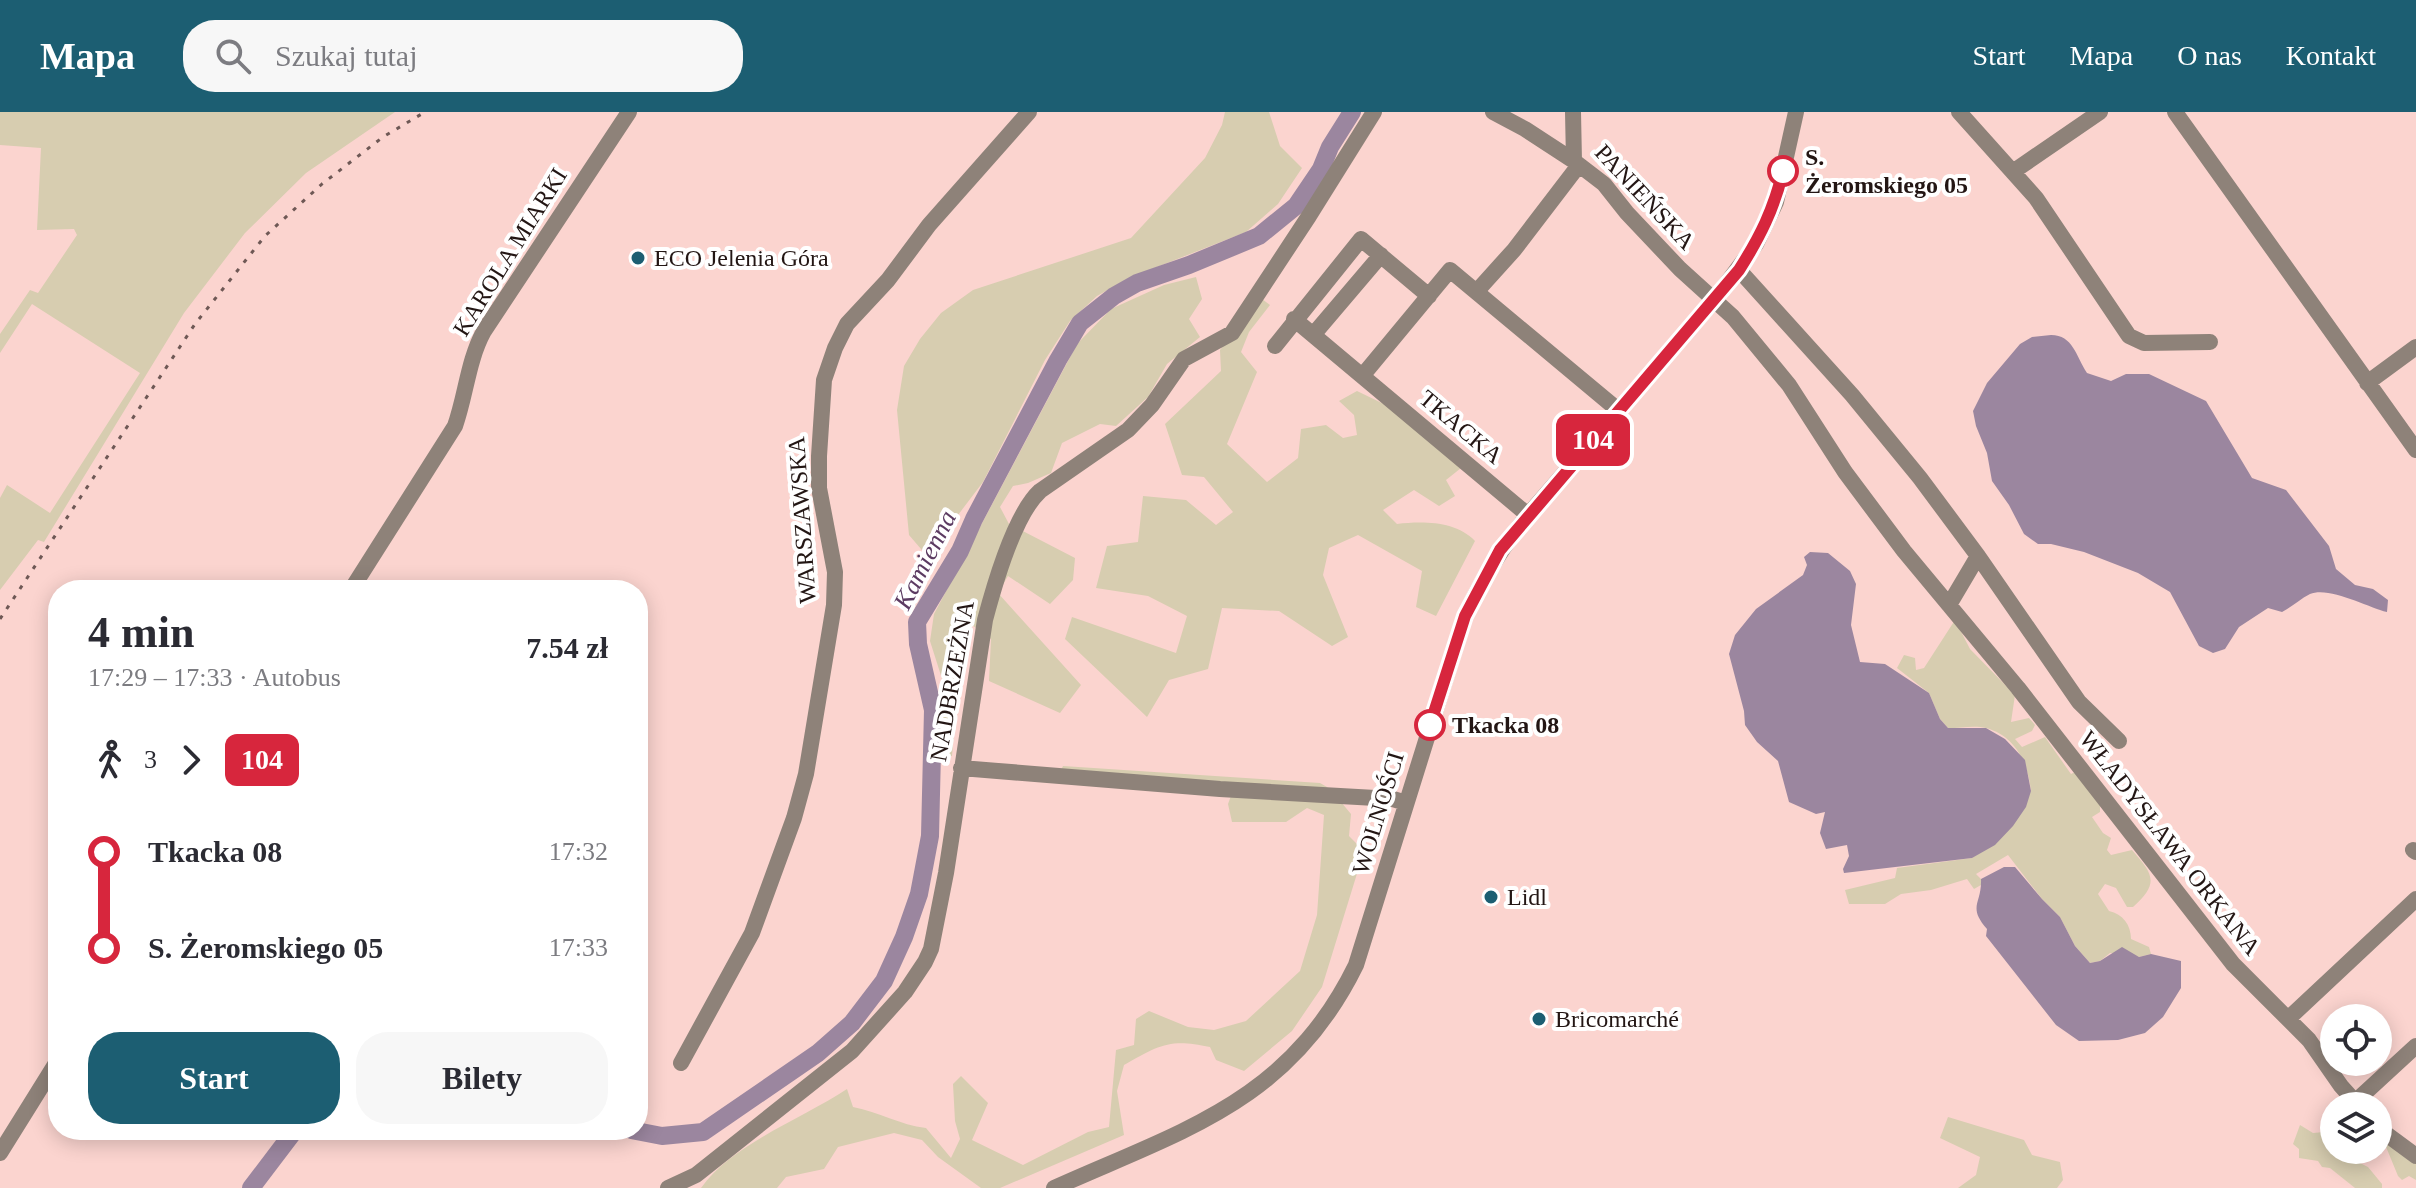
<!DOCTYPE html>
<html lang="pl">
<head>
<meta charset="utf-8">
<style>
	body { margin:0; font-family:"Times New Roman",serif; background:#f7f7f7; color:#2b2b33; height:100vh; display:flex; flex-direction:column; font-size:30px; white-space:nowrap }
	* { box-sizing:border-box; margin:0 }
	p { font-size:26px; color:#7c7c81 }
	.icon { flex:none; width:44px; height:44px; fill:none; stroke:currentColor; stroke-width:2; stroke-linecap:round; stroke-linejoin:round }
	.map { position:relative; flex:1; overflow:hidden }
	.sheet { position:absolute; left:48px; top:468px; width:600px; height:560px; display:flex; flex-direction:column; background:#fff; border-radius:32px; box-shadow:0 4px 20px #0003 }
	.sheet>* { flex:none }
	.badge { padding:0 16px; border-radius:12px; font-size:28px; line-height:52px }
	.buttons { position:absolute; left:2320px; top:892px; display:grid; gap:16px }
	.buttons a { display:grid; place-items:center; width:72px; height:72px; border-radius:50%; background:#fff; box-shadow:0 4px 20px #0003; font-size:40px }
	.map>.badge { position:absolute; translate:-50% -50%; box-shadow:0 0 0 4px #fff }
	.legs { display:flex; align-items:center; gap:12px; height:88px; padding:0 40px; font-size:26px }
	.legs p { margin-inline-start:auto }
	.headline { display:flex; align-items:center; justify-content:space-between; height:136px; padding:0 40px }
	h1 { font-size:44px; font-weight:700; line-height:60px }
	.cta { display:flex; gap:16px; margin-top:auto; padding:16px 40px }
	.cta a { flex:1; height:92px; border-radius:32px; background:#1c5e72; color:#fff; font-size:32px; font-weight:700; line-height:92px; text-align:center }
	.cta a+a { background:#f7f7f7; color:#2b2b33 }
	ul { padding:0 40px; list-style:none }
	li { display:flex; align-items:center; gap:28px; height:96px; font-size:30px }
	li i { display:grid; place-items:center; width:12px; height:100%; margin:0 10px; background:currentColor }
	li i::after { content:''; width:20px; height:20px; margin:-10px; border:6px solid; border-radius:50%; background:#fff }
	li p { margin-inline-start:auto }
	li:first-child i { background:linear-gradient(#0000 50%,currentColor 0) }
	li:last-child i { background:linear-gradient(currentColor 50%,#0000 0) }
	header { display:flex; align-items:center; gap:48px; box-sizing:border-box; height:112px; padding:0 40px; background:#1c5e72; color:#fff }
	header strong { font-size:38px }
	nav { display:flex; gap:44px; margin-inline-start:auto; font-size:28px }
	.search { width:560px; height:72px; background:#f7f7f7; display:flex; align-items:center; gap:20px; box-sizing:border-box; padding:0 28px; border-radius:32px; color:#7c7c81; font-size:30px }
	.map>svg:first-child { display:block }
	.green { fill:#d7cdb0 }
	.water { fill:#9b869f }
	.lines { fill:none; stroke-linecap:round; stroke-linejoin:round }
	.river { stroke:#9b869f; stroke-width:18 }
	.minor { stroke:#8e8279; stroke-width:16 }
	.rail { stroke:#6e5855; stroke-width:3; stroke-dasharray:4 8; stroke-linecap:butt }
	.line-1-casing { stroke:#fff; stroke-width:18 }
	.line-1 { stroke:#d7263d; stroke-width:12 }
	.stop-1-dot { fill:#fff; stroke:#d7263d; stroke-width:4 }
	.poi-dot { fill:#1c5e72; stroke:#fff; stroke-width:3 }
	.labels { text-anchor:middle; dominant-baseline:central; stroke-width:8; stroke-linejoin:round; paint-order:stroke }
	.stop-label { font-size:24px; font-weight:bold; fill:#231614; stroke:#fff; text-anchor:start }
	.street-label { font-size:24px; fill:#231614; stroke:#fff }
	.poi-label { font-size:24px; fill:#231614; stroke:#fff; text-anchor:start }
	.water-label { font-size:26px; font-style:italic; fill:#5c3b62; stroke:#fff }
</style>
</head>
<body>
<header>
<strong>Mapa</strong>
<div class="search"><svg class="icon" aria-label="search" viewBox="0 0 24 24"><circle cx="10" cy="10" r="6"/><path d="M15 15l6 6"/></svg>Szukaj tutaj</div>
<nav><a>Start</a><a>Mapa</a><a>O nas</a><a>Kontakt</a></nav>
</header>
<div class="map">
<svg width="2416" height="1076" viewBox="0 0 2416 1076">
	<rect width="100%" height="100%" fill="#fbd4cf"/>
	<path class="green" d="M 0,0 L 395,0 L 306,61 L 245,121 L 184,201 L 44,430 L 38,428 L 0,478 L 0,386 L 7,373 L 50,401 L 140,261 L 32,192 L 0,241 L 0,222 L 30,178 L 38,181 L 77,123 L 74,117 L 37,118 L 41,36 L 0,33 Z
		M 1225,0 L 1269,0 L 1280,34 L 1302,56 L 1278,92 L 1246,120 L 1129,166 L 1097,184 L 1070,209 L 1045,248 L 983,370 L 927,444 L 909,423 L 897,298 L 904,254 L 920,227 L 941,201 L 973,178 L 1131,126 L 1205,46 L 1222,13 Z
		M 1196,165 L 1202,187 L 1189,207 L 1200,225 L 1167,252 L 1148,285 L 1116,314 L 1100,312 L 1062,331 L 1051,361 L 1028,371 L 1013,374 L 1000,395 L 1009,412 L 1075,446 L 1073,468 L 1050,492 L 1008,464 L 998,481 L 1081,573 L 1060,601 L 989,569 L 991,527 L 964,507 L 952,528 L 957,586 L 952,644 L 942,644 L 944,573 L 930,529 L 934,502 L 1077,232 L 1111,197 L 1164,173 Z
		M 1262,187 L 1270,193 L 1249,220 L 1241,240 L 1257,260 L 1227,332 L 1267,370 L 1298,346 L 1301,317 L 1326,313 L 1343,326 L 1357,323 L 1354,303 L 1339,289 L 1357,279 L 1390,295 L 1461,356 L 1446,368 L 1455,384 L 1439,394 L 1414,378 L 1383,398 L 1397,412 C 1423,409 1456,409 1475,429 L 1436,504 L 1416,495 L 1422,459 L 1358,423 L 1329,436 L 1323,463 L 1348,525 L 1332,534 L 1279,499 L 1222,496 L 1208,557 L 1169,568 L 1147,605 L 1065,527 L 1072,505 L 1176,541 L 1187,504 L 1148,484 L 1096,476 L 1107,434 L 1138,430 L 1143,384 L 1186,388 L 1216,413 L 1233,400 L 1204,365 L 1182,363 L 1165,312 L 1221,259 L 1220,238 Z
		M 1955,508 L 1970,537 L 2015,583 L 2011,610 L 2029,606 L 2035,613 L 2032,619 L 2015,627 L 2022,635 L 2045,625 L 2071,662 L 2075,660 L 2100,693 L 2100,700 L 2092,705 L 2103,721 L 2111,726 L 2107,738 L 2111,743 L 2132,738 C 2153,762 2160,771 2133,795 L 2127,795 L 2116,776 L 2105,772 L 2098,782 L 2109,799 C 2123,802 2131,813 2131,827 L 2149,835 L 2151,842 L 2139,845 L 2110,841 L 2100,849 L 2090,851 L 2075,834 L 2060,805 L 2042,787 L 2008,743 L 1976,762 L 1981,767 L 1981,773 L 1974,777 L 1967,767 L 1931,778 L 1901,782 L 1885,792 L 1849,792 L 1845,778 L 1895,766 L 1897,756 L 1972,746 L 2031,679 C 2028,652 2016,624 1986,616 C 1975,613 1960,616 1948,616 L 1940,607 L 1929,581 L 1897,556 L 1904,543 L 1915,546 L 1916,558 L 1924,556 Z
		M 1063,654 L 1320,671 L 1327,675 L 1336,690 L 1341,690 L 1351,702 L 1349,724 L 1364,739 L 1322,875 L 1292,919 L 1244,959 L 1216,948 L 1210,935 C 1170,926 1159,933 1124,953 L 1117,979 L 1124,1023 L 1000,1076 L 981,1076 L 938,1045 L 922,1028 L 894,1021 L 838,1035 L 824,1057 L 786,1065 L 777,1076 L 701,1076 C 732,1032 802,1007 847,977 L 853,995 C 879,1000 900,1013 926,1016 L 951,1046 L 960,1027 L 955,1009 L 953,972 L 961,964 L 988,991 L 972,1028 L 1023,1053 L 1088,1020 L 1109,1015 L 1116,938 L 1134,933 L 1136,907 L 1149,899 L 1188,915 L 1214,918 L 1246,909 L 1300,859 L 1317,803 L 1324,703 L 1307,696 L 1286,710 L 1232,710 L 1228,692 L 1235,673 L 1061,658 Z
		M 1948,1005 L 2024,1028 L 2032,1043 L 2060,1050 L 2063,1068 L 2057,1076 L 1958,1076 L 1976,1063 L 1980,1045 L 1940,1026 Z
		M 2300,1013 L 2313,1021 L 2324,1020 L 2334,1038 L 2368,1055 L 2382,1072 L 2382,1076 L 2355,1076 L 2330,1056 L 2322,1055 L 2318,1049 L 2299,1046 L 2299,1037 L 2293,1032 Z
		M 2384,1030 L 2416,1048 L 2416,1068 L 2409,1064 L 2402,1068 L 2398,1064 Z"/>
	<path class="water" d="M 2051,223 C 2073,223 2076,244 2087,261 L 2111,269 L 2126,262 L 2149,262 L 2206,289 L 2252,366 L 2286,378 L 2329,434 L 2336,457 L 2355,473 L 2373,477 L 2388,488 L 2387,500 C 2367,495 2329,474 2310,482 C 2300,487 2292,495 2282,500 L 2268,496 L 2239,515 L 2225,537 L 2213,541 L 2199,534 L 2170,480 L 2138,461 L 2084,440 L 2051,432 L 2038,432 L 2024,422 L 2009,393 L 1992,369 L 1987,341 L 1976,314 L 1973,299 L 1987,271 L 2020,232 L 2032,225 Z
		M 1810,440 L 1828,441 L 1850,459 L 1856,472 L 1851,513 L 1860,550 L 1885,552 L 1929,581 L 1940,607 L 1948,616 L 1986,616 L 2005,627 L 2025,648 L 2031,679 L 2026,695 L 2013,714 L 1995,733 L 1972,746 L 1844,761 L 1843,757 L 1849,744 L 1847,733 L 1826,737 L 1820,721 L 1825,700 L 1816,702 L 1789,690 L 1778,649 L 1757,630 L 1745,613 L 1744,599 L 1729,542 L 1735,523 L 1756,497 L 1803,463 L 1807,453 L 1804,445 Z
		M 2004,755 L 2015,755 L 2042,787 L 2060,805 L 2075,834 L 2090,851 L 2100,849 L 2122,835 L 2139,845 L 2151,842 L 2181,849 L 2181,876 L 2163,905 L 2145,921 L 2118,928 L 2079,929 L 2056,913 L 1986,824 L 1987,817 C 1967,794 1982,792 1981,767 Z"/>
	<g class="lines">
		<path class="river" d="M 631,1018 L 662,1024 L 703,1020 L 818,941 L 852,911 L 884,869 L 904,825 L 919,782 L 930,724 L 933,598 L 918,532 L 917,510 L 960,439 L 974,407 L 1058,248 L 1080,211 L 1114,184 L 1137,171 L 1189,153 L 1259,124 L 1296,94 L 1321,57 L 1330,35 L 1352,0
			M 251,1076 L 295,1018"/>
		<path class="minor" d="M 1493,0 L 1525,17 L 1574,49
			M 1573,0 L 1574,49 L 1604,72 L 1627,101 L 1680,157 L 1733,205 L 1789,273 L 1845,360 L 1904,439 L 2018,576 L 2233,852 L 2309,928 L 2341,974 L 2359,994
			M 1959,0 L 2036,86 L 2129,224 L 2144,231 L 2210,230
			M 2175,0 L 2416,338
			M 2014,59 L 2100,0
			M 1739,158 L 1852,283 L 1920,366 L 1978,444 L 2079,590 L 2119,629
			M 1477,179 L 1514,138 L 1579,53
			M 1294,207 L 1528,403
			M 1313,223 L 1381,143
			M 1275,234 L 1361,127 L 1429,184
			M 1363,263 L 1450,158 L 1618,298
			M 2367,271 L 2416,235
			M 351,478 L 455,314 C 466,283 468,248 484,219 L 629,0
			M 1949,493 L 1978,444
			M 961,656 L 1220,677 L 1393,687 L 1406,691
			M 2413,738 L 2416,740
			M 2289,906 L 2416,787
			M 681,951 L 752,821 L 794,706 L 806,662 L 834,493 L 835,460 L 819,376 L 819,344 L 824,268 L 835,236 L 847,212 L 888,168 L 929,113 L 1029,0
			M 2356,989 L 2416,934
			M 2378,1016 L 2416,1044
			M 0,1041 L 58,948
			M 668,1076 L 696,1063 L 852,939 L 905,880 L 925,850 L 931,837 L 946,761 L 985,508 C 994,474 1014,403 1040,379 L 1128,318 L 1152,293 L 1184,247 L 1232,221 L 1309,104 L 1374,0
			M 1054,1076 C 1183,1018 1289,990 1356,853 L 1465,504 C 1482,467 1502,435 1528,403 L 1715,187 L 1756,132 L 1776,90 L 1796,0"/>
		<path class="rail" d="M 0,507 L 195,212 L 265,124 L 322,72 L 383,25 L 425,0"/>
	</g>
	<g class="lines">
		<defs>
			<path id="line-1" d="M 1430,613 L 1465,504 L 1500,438 L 1739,158 C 1760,125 1774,97 1783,59"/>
		</defs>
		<use href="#line-1" class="line-1-casing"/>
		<use href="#line-1" class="line-1"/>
	</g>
	<g class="stop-1-dot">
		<circle cx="1783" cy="59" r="14"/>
		<circle cx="1430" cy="613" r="14"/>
	</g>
	<g class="poi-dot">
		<circle cx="638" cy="146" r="8"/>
		<circle cx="1491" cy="785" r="8"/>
		<circle cx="1539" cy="907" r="8"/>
	</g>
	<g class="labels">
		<g class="stop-label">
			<text x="1805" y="45">S.<tspan x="1805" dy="28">Żeromskiego 05</tspan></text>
			<text x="1452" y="613">Tkacka 08</text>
		</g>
		<g class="street-label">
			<text transform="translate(1645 85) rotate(47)">PANIEŃSKA</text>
			<text transform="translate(510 140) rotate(-58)">KAROLA MIARKI</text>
			<text transform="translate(1461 315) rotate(40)">TKACKA</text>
			<text transform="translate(802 408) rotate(-94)">WARSZAWSKA</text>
			<text transform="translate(952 569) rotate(-80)">NADBRZEŻNA</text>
			<text transform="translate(1378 701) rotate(-73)">WOLNOŚCI</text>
			<text transform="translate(2170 731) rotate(52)">WŁADYSŁAWA ORKANA</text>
		</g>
		<g class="poi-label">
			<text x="654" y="146">ECO Jelenia Góra</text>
			<text x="1507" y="785">Lidl</text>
			<text x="1555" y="907">Bricomarché</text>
		</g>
		<g class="water-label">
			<text transform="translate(925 448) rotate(-63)">Kamienna</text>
		</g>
	</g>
</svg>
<div class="buttons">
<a><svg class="icon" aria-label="locate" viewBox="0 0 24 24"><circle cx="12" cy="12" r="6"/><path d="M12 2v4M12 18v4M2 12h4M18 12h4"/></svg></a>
<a><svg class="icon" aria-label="layers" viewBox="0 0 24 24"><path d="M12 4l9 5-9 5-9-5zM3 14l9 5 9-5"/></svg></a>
</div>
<b class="badge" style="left:1593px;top:328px;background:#d7263d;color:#fff">104</b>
<section class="sheet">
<div class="headline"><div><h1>4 min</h1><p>17:29 – 17:33 · Autobus</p></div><b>7.54 zł</b></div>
<div class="legs"><svg class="icon" aria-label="walk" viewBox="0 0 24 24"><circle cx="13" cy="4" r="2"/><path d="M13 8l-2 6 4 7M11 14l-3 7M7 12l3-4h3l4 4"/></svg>3<svg class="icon" aria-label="forward" viewBox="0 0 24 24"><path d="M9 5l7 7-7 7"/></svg><b class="badge" style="background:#d7263d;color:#fff">104</b></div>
<ul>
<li><i style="color:#d7263d"></i><b>Tkacka 08</b><p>17:32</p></li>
<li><i style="color:#d7263d"></i><b>S. Żeromskiego 05</b><p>17:33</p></li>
</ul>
<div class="cta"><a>Start</a><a>Bilety</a></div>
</section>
</div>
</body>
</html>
